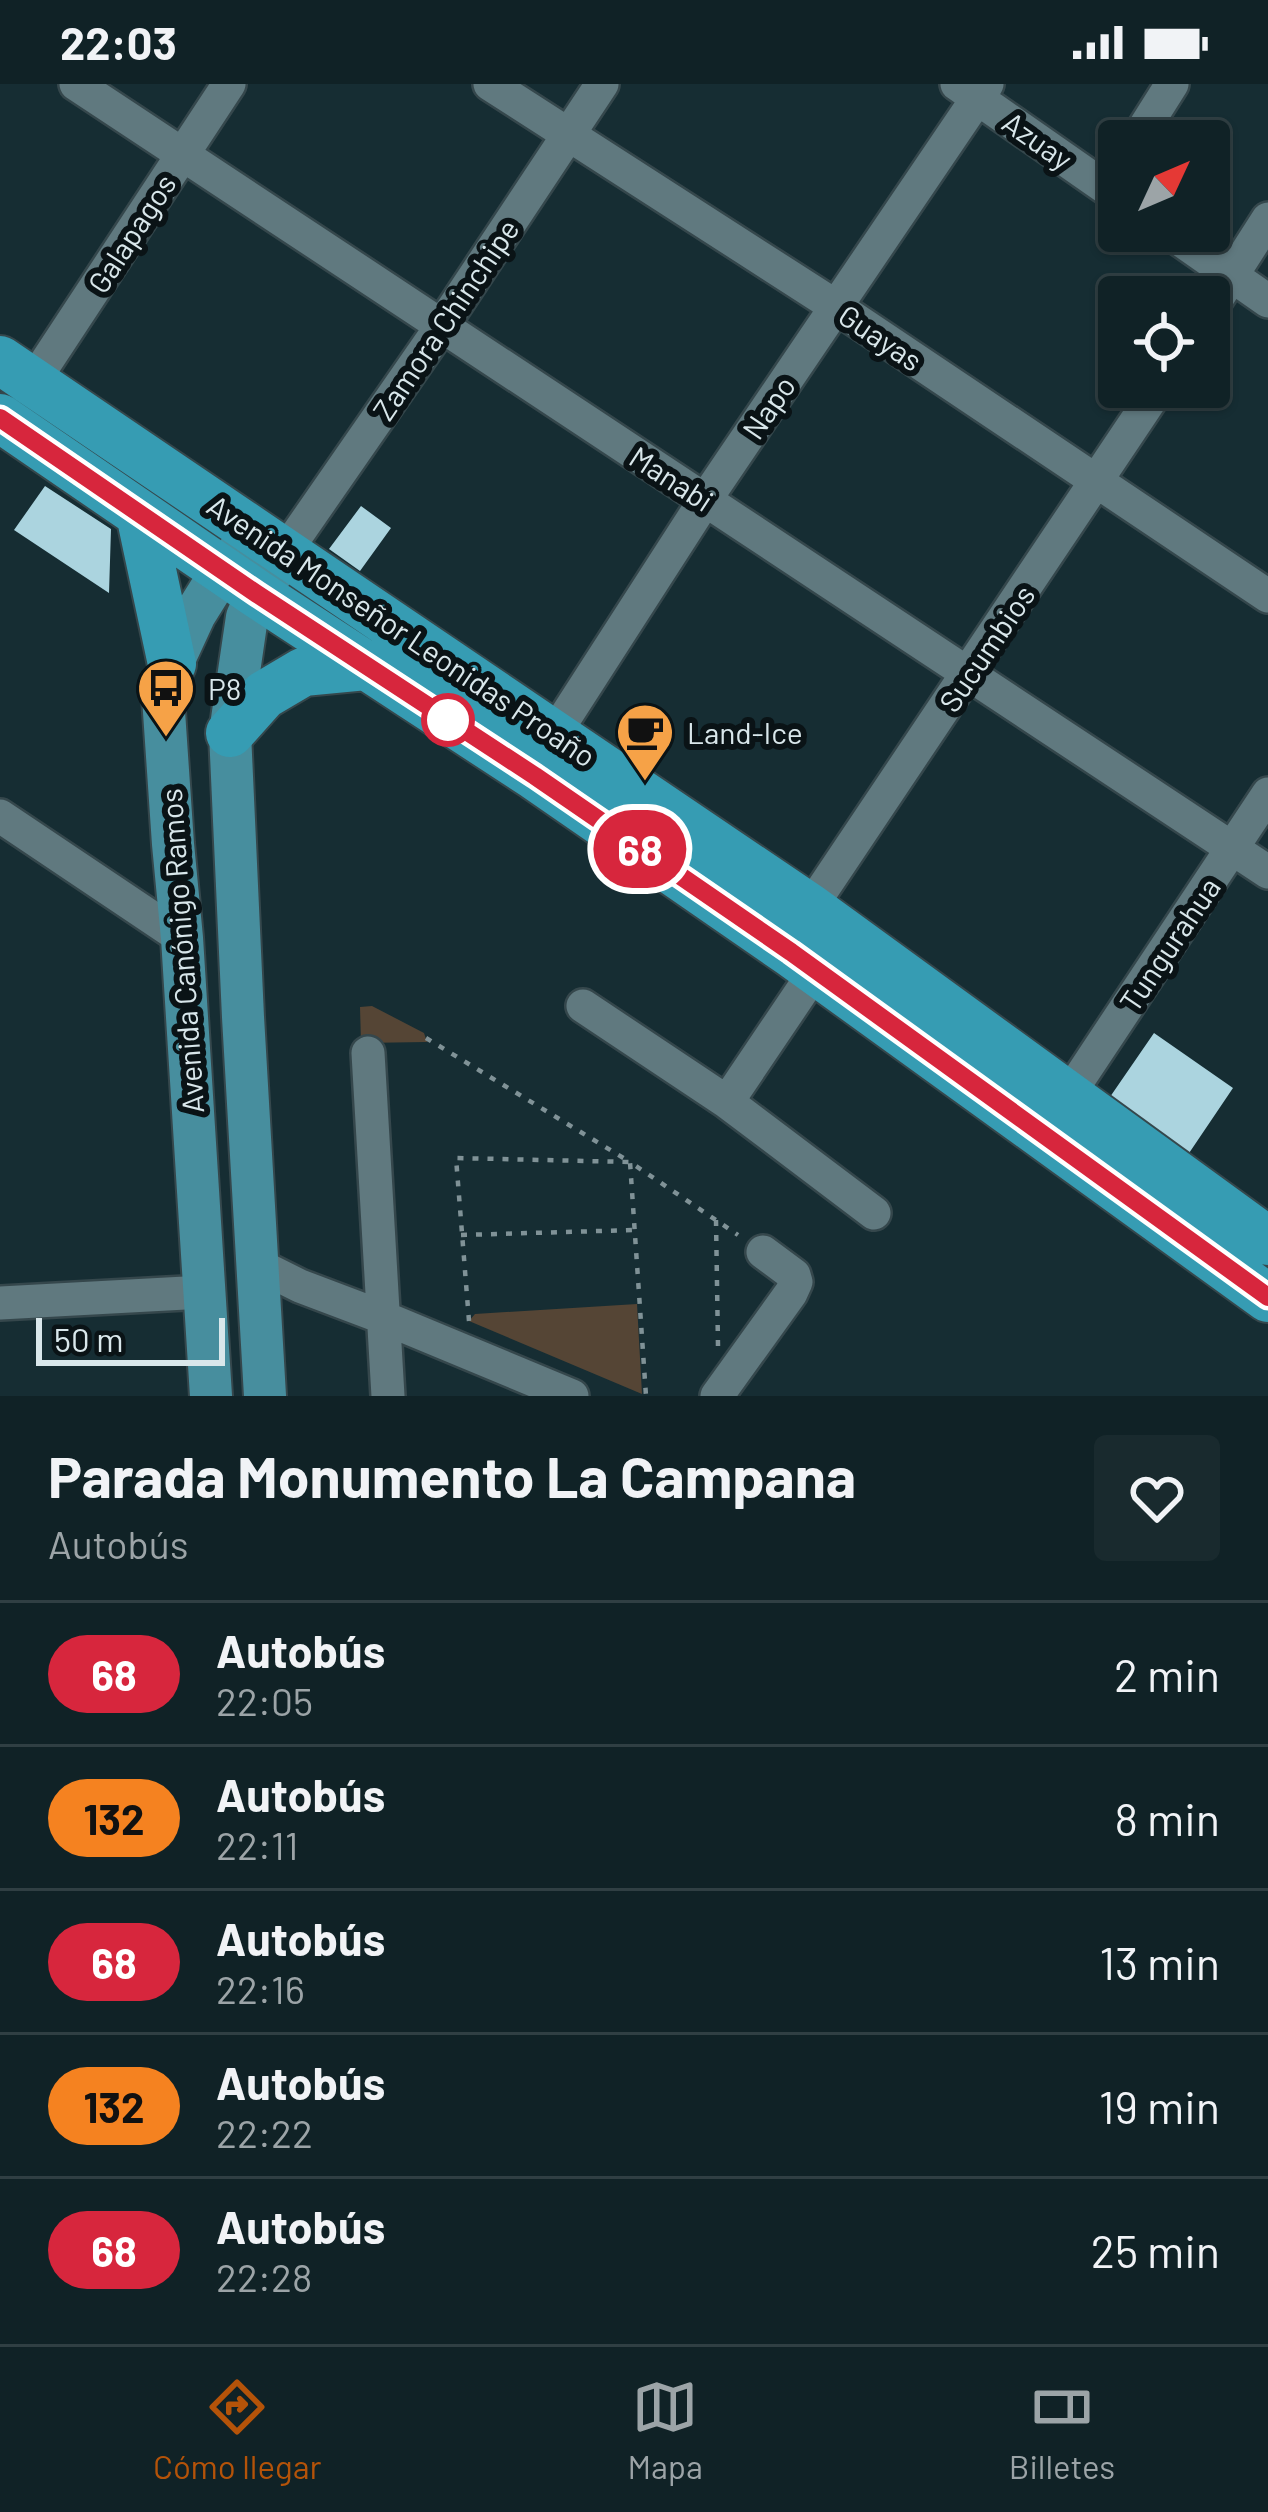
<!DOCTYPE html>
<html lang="es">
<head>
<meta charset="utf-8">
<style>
	body { margin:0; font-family:Barlow,sans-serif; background:#192a2e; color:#f1f3f6; height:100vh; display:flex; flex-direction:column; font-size:45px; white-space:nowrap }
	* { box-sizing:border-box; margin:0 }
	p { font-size:39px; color:#9ca4a7 }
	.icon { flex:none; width:66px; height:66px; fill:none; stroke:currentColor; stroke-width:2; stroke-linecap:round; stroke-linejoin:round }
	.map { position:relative; height:1312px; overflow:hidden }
	.details { display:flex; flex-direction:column; background:#102226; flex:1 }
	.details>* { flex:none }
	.badge { padding:0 24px; border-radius:39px; font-size:42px; line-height:78px }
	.needle { width:78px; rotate:46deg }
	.controls { position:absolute; left:1098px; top:36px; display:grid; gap:24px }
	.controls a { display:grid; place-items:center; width:132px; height:132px; border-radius:12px; background:#102226; box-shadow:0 3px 9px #0004,0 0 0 3px #303f43; font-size:60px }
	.scale { position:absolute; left:36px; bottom:30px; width:189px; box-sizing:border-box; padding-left:12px; border:6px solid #d9e7eb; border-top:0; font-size:33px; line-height:42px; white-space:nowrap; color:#d9e7eb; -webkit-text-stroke:9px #0a1316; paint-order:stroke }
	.map>.badge { position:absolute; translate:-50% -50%; box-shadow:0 0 0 6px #fff }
	.round { display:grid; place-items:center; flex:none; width:126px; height:126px; border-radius:12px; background:#192a2e }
	.headline { display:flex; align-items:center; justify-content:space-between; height:204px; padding:0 48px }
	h1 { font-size:57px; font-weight:700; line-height:90px }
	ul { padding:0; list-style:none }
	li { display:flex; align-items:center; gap:36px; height:144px; padding:0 48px; border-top:3px solid #303f43 }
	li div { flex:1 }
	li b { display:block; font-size:45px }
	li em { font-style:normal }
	li .badge { min-width:132px; font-weight:700; text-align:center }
	.status { display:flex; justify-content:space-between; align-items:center; height:84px; padding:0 60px; background:#102226; direction:ltr }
	.status svg { height:33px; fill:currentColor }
	.dock { display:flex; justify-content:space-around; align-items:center; height:168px; border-top:3px solid #303f43; background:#102226; font-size:33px; color:#9ca4a7 }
	.dock a { display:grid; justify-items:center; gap:6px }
	.dock .active { color:#b45309 }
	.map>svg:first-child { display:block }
	.green { fill:#554535 }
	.building { fill:#abd4df }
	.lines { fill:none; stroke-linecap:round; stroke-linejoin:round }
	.minor-casing { stroke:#35474c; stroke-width:38 }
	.major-casing { stroke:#35474c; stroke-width:46 }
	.highway-casing { stroke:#35474c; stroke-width:52 }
	.path { stroke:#809297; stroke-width:4.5; stroke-dasharray:6 9; stroke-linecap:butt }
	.minor { stroke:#60797f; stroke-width:33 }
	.major { stroke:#478e9e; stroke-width:42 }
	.highway { stroke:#369cb3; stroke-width:48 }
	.line-casing { stroke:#fff; stroke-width:27 }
	.line { stroke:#d7263d; stroke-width:18 }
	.stop-dot { fill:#fff; stroke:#d7263d; stroke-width:6 }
	.labels { text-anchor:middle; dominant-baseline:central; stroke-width:12; stroke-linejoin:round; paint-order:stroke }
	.street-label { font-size:30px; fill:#d9e7eb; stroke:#0a1316 }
	.poi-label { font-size:30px; fill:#d9e7eb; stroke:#0a1316; text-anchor:start }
</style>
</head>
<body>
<div class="status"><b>22:03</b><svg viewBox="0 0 49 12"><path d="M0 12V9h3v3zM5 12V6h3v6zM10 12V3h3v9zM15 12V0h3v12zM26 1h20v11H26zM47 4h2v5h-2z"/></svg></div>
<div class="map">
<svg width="1268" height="1312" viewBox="0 0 1268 1312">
	<rect width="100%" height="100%" fill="#162d33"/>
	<path class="green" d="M 372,922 L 424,949 L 427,958 L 361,959 L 360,923 Z
		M 637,1220 L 642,1310 L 469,1237 L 475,1230 Z"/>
	<path class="building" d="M 45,402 L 111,445 L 109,509 L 14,446 Z
		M 361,422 L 391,444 L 360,487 L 329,465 Z
		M 1154,949 L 1233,1004 L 1181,1081 L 1101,1026 Z"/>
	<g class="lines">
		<defs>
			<path id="minor" d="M 76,0 L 1268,788
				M 490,0 L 835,222 L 1268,512
				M 957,0 L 1119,113
				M 1136,57 L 1172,0
				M 1168,147 L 1268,217
				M 1209,227 L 1268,135
				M 33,298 L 229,0
				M 285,468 L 441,243 L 602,0
				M 555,649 L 705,416 L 987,0
				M 0,732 L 182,854
				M 810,824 L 1159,303
				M 583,922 L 727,1018 L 874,1129
				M 368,969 L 388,1312
				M 1069,1010 L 1268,710
				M 727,1018 L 816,886
				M 258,1181 L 300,1202 L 382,1233 L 572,1312
				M 0,1219 L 204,1208
				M 717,1312 L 791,1209 L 796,1198 L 794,1191 L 763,1168"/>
			<path id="major" d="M 211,1312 L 182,854 L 173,760 L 163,613 L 172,580 L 195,530 L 222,487 L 244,461
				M 265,1312 L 243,933 L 230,649 L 247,533 L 257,510 L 276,483"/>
			<path id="highway" d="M 0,276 L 810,824 L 1268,1157
				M 0,334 L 257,510 L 535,692 L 791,869 L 1268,1214
				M 140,430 L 172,580
				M 230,649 L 264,611 L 303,588 L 366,582"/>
		</defs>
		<use href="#minor" class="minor-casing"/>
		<use href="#major" class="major-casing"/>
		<use href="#highway" class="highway-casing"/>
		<path class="path" d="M 426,954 L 630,1078 L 646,1312
			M 716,1136 L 718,1262
			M 461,1151 L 635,1146
			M 469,1237 L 456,1074 L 630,1078 L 738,1151"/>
		<use href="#minor" class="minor"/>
		<use href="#major" class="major"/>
		<use href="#highway" class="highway"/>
	</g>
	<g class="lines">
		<defs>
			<path id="line" d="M 0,334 L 257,510 L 535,692 L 791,868 L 1268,1213"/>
		</defs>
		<use href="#line" class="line-casing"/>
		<use href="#line" class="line"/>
	</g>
	<defs>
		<symbol id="bus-pin" viewBox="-11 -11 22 30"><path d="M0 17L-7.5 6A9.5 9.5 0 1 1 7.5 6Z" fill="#f6a247" stroke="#0a1316"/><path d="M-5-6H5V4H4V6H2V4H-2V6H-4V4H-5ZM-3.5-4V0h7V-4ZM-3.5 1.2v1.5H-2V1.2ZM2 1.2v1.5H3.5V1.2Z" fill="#111"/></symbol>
		<symbol id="cafe-pin" viewBox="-11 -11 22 30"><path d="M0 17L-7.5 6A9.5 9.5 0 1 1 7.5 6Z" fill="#f6a247" stroke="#0a1316"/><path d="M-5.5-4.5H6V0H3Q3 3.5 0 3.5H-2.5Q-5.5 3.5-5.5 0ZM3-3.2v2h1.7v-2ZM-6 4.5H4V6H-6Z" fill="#111"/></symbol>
	</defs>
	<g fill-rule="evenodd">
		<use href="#bus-pin" x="133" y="571" width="66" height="90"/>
		<use href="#cafe-pin" x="612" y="615" width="66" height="90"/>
	</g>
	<circle class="stop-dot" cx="448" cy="636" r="24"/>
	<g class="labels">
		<g class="street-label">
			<text transform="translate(1038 56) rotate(35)">Azuay</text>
			<text transform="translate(131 149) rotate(-57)">Galapagos</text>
			<text transform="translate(445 235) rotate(-56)">Zamora Chinchipe</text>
			<text transform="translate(881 253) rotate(34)">Guayas</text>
			<text transform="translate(768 323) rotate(-56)">Napo</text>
			<text transform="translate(672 394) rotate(33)">Manabi</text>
			<text transform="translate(402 546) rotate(34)">Avenida Monseñor Leonidas Proaño</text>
			<text transform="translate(986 564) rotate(-56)">Sucumbios</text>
			<text transform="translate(1169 860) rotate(-56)">Tungurahua</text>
			<text transform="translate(181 867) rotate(-94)">Avenida Canónigo Ramos</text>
		</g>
		<g class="poi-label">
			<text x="208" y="604">P8</text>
			<text x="687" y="648">Land-Ice</text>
		</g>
	</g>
</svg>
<div class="controls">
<a><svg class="needle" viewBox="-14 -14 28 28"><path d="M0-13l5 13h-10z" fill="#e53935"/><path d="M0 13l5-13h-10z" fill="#9ca4a7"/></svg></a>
<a><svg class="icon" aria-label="locate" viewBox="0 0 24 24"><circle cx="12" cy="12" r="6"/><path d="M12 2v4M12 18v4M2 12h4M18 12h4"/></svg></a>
</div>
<div class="scale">50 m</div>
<b class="badge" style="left:640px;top:765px;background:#d7263d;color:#fff">68</b>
</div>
<section class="details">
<div class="headline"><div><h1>Parada Monumento La Campana</h1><p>Autobús</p></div><a class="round"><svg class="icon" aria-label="heart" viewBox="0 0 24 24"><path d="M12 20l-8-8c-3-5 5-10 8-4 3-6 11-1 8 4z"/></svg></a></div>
<ul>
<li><span class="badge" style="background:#d7263d;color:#fff">68</span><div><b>Autobús</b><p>22:05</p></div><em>2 min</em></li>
<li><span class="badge" style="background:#f58220;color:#111">132</span><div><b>Autobús</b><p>22:11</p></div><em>8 min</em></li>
<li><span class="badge" style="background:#d7263d;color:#fff">68</span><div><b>Autobús</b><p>22:16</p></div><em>13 min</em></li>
<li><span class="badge" style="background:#f58220;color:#111">132</span><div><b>Autobús</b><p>22:22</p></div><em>19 min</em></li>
<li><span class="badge" style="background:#d7263d;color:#fff">68</span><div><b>Autobús</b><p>22:28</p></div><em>25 min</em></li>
</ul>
</section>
<nav class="dock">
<a class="active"><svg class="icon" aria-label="directions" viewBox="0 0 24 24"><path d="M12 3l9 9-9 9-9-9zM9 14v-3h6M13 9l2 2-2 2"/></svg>Cómo llegar</a>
<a><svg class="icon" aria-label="map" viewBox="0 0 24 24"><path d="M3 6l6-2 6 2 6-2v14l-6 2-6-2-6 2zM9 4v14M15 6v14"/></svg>Mapa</a>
<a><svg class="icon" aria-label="tickets" viewBox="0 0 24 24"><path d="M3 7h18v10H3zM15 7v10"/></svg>Billetes</a>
</nav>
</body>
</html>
